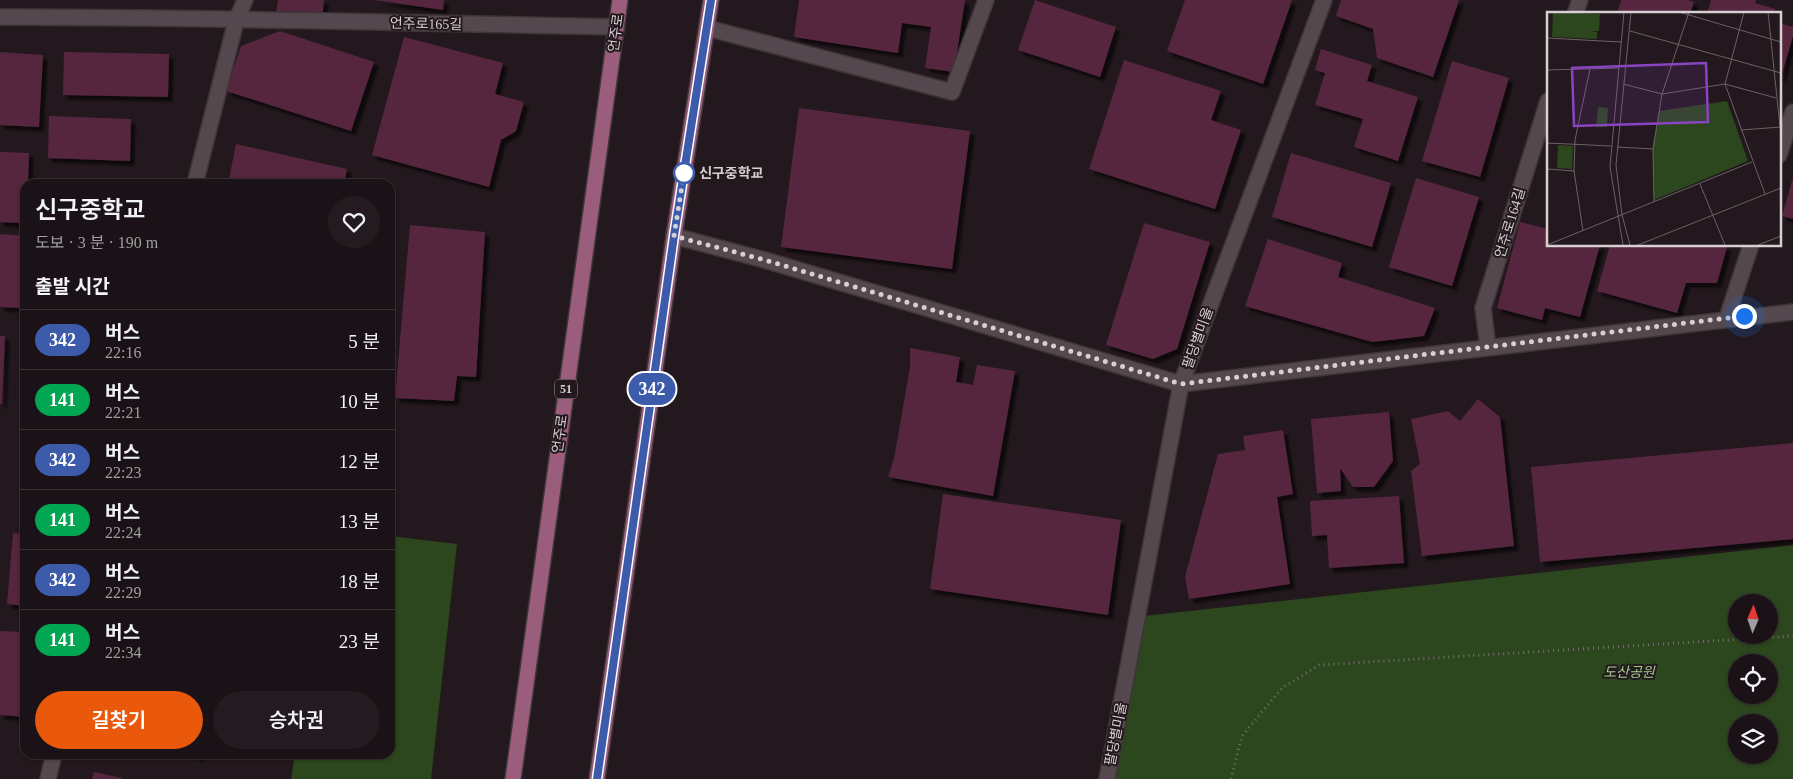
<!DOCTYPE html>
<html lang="ko">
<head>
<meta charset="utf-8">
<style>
	body { margin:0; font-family:"Times New Roman","Noto Sans KR",serif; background:#231b1f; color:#f1f3f6; height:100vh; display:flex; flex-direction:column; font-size:19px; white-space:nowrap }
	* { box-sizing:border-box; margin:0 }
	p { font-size:16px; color:#9f9ea1 }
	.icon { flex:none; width:28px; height:28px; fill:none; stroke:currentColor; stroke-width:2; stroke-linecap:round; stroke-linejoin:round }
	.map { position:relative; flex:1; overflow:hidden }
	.drawer { position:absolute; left:20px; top:179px; width:375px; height:580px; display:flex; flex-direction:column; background:#1a1216; border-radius:15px; box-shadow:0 1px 4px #0004,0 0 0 1px #383235 }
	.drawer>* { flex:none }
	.badge { padding:0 10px; border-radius:16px; font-size:18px; line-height:32px }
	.needle { width:32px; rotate:2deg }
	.buttons { position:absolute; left:1728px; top:594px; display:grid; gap:10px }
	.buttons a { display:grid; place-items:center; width:50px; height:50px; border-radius:50%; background:#1a1216; box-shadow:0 1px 4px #0004,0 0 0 1px #383235; font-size:25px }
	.you { position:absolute; width:25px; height:25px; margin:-12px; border:4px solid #fff; border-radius:50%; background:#1a73e8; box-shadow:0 0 0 8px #1a73e833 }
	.map>.badge { position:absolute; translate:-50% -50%; box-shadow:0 0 0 2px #fff }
	h2 { padding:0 15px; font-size:19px; line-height:45px }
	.round { display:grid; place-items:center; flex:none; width:52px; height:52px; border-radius:26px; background:#231b1f }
	.headline { display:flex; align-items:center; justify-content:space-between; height:85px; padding:0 15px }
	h1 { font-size:24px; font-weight:600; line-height:38px }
	.cta { display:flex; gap:10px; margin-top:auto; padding:10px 15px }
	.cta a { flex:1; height:58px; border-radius:30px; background:#ea580c; color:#fff; font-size:20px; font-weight:600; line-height:58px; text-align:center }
	.cta a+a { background:#231b1f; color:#f1f3f6 }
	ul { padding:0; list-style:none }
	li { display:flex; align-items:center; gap:15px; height:60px; padding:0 15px; border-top:1px solid #383235 }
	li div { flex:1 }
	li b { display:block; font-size:19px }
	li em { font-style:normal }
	li .badge { min-width:55px; font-weight:700; text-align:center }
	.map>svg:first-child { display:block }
	.green { fill:#2c461d; fill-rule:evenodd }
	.building { fill:#54273e; filter:url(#shadow) }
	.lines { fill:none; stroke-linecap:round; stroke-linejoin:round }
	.service-casing { stroke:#3d3538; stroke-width:18 }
	.minor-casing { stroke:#3d3538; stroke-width:18 }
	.primary-casing { stroke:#3d3538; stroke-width:18 }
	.path { stroke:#776e72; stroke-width:3; stroke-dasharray:1 4; stroke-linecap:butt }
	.service { stroke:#54474d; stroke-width:15 }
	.minor { stroke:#54474d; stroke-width:15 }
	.primary { stroke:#9a5d7b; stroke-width:15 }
	.line-casing { stroke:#fff; stroke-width:11 }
	.line { stroke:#3d5bab; stroke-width:8 }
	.walk { stroke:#d7cfd3; stroke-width:5; stroke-dasharray:0 9 }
	.stop-dot { fill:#fff; stroke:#3d5bab; stroke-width:2.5 }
	.labels { text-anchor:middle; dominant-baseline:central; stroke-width:4; stroke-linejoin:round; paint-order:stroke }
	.shield { fill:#23181d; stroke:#a1989c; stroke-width:1 }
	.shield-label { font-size:12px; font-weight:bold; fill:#d7cfd3 }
	.street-label { font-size:14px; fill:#d7cfd3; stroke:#23181d }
	.stop-label { font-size:14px; font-weight:bold; fill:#d7cfd3; stroke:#23181d; text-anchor:start }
	.park-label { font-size:14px; font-style:italic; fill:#a1cd89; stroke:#23181d }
	.inset-road { fill:none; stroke:#6b6166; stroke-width:1 }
	.view { fill:#8944c2; fill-opacity:0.15; stroke:#8944c2; stroke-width:2.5 }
	.inset-edge { fill:none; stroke:#d7cfd3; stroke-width:2.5 }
</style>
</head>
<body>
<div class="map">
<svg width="1793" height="779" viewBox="0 0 1793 779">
	<defs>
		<filter id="shadow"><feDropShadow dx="4.5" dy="4.5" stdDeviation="1" flood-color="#0009"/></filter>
	</defs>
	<rect width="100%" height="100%" fill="#23181d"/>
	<path class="green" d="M 390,536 L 457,544 L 431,779 L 291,779 L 295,754 L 390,754 Z
		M 1793,545 L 1793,779 L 1109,779 L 1143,616 ZM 1736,602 L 1769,602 L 1769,635 L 1736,635 ZM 1736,662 L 1769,662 L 1769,695 L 1736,695 ZM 1736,722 L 1769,722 L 1769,755 L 1736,755 Z"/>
	<path class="building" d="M 278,0 L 324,0 L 322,20 L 276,14 Z
		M 374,0 L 444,0 L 443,10 Z
		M 799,0 L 965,0 L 954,72 L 925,68 L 931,27 L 902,23 L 898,53 L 794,37 Z
		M 1035,0 L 1116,27 L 1100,77 L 1018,50 Z
		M 1185,0 L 1292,0 L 1263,84 L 1167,51 Z
		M 1341,0 L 1459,0 L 1433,77 L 1377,58 L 1373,29 L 1336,16 Z
		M 1621,0 L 1688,0 L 1694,2 L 1690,14 L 1617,14 Z
		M 1711,0 L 1756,0 L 1755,3 L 1775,9 L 1774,14 L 1707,14 Z
		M 1779,23 L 1793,27 L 1793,36 L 1780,81 Z
		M 280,31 L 374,62 L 351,131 L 226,91 L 241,46 Z
		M 404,37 L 503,63 L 495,94 L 524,102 L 516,131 L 501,140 L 489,187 L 372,155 Z
		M 1321,49 L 1372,65 L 1367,81 L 1418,97 L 1398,161 L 1354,147 L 1363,119 L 1315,105 L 1325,73 L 1315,70 Z
		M 0,52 L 43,55 L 39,127 L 0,125 Z
		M 64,52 L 169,54 L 168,97 L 63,95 Z
		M 1124,60 L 1221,91 L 1211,120 L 1241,130 L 1215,209 L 1089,169 Z
		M 1452,61 L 1509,78 L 1480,177 L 1422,161 Z
		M 799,108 L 970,131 L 952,269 L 781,247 Z
		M 49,116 L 131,119 L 130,161 L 48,158 Z
		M 236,144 L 347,169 L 344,184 L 228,184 Z
		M 0,152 L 29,153 L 28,184 L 25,184 L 25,223 L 0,222 Z
		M 1291,153 L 1391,183 L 1372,247 L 1272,217 Z
		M 1416,178 L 1479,197 L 1452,286 L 1389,267 Z
		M 1792,181 L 1793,181 L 1793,219 L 1782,216 Z
		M 1520,222 L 1548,229 L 1548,245 L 1600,245 L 1580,317 L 1545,308 L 1542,320 L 1497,308 Z
		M 1144,223 L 1210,242 L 1177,349 L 1153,359 L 1106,345 Z
		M 410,225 L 485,232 L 476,377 L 457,376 L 454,401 L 395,398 Z
		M 0,234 L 25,236 L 22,308 L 0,307 Z
		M 1268,239 L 1342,263 L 1338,277 L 1435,308 L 1424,336 L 1372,342 L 1245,306 Z
		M 1610,245 L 1720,245 L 1727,247 L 1717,283 L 1686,283 L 1677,313 L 1597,291 Z
		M 0,336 L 5,336 L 2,404 L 0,404 Z
		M 910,348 L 960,357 L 956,382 L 973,385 L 977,365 L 1015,371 L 993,496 L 888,477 L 894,459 L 910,367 Z
		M 1478,399 L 1500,417 L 1514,546 L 1422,556 L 1411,471 L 1420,464 L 1411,419 L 1448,411 L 1460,421 Z
		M 1389,412 L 1393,461 L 1374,487 L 1353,487 L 1340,468 L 1341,491 L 1317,493 L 1311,419 Z
		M 1283,430 L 1293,494 L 1277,497 L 1290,584 L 1189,599 L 1185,577 L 1218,454 L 1245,450 L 1243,436 Z
		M 24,435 L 25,435 L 25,497 L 19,497 Z
		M 1793,443 L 1793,539 L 1540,562 L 1531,467 Z
		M 943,494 L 1121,520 L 1108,615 L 930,589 Z
		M 1399,496 L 1404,563 L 1329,568 L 1327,535 L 1312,536 L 1310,501 Z
		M 13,533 L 25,534 L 25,606 L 7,604 Z
		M 0,631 L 25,632 L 25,717 L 0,715 Z
		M 187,754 L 200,754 L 200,757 Z
		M 94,772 L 122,778 L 122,779 L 92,779 Z"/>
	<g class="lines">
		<defs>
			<path id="service" d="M 1575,14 L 1580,0
				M 236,21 L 245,0
				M 707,28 L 952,92 L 986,0
				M 1779,155 L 1793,112
				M 1727,318 L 1751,245
				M 1488,347 L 1483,308 L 1548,101"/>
			<path id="minor" d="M 0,17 C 205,17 411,23 617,27
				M 195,184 L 236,21
				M 674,236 L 765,260 L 1181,384 L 1793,312
				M 48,779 L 54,754
				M 1107,779 L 1181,384 L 1324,0"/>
			<path id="primary" d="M 513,779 L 620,0
				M 597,779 L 674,236 L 711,0"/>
		</defs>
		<use href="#service" class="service-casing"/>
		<use href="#minor" class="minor-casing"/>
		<use href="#primary" class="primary-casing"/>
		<path class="path" d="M 1231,779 L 1242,736 L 1282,688 L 1319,665 L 1793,636"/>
		<use href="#service" class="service"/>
		<use href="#minor" class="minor"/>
		<use href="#primary" class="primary"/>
	</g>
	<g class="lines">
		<defs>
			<path id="line" d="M 597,779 L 674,236 L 711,0"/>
		</defs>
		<use href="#line" class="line-casing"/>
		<use href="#line" class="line"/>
		<path class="walk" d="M 684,173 L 674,236 L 765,260 L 1181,384 L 1744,316"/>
	</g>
	<circle class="stop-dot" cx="684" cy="173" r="10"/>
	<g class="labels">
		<rect class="shield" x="555" y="379.5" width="22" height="19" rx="4"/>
		<g class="shield-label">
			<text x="566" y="389">51</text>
		</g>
		<g class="street-label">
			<text transform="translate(426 24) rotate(1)">언주로165길</text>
			<text transform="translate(616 33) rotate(-82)">언주로</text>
			<text transform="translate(1510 223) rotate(-73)">언주로164길</text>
			<text transform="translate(1198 338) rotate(-70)">팔당별미울</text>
			<text transform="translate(560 434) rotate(-82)">언주로</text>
			<text transform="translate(1116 734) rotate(-79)">팔당별미울</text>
		</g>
		<g class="stop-label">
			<text x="699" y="173">신구중학교</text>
		</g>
		<g class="park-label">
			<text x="1629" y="672">도산공원</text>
		</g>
	</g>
	<g transform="translate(1547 12)">
		<rect width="234" height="234" fill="#23181d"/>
		<path d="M 6,0 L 53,2 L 52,19 L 42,19 L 50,20 L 50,27 L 5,25 ZM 180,89 L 201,149 L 107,188 L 106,134 L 112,99 ZM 51,95 L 61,96 L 60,115 L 49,115 ZM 11,133 L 26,134 L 25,157 L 10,156 Z" fill="#2c461d"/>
		<path class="inset-road" d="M 132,0 L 234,30M 197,0 L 178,72 L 218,182M 221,0 L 234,124M 83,19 L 234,61M 0,26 L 74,30M 0,58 L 72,56M 76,72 L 115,82 L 178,72 L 229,86M 194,118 L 234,115M 0,131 L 64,134M 70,135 L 106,137M 0,157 L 27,159M 153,172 L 178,233M 107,190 L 106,137 L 115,82 L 142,0M 36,219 L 27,159 L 28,128 L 43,57M 0,233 L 205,150M 76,233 L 63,155 L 77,0M 83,233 L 75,203 L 69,153 L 84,0M 91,233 L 234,176M 211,233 L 234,224"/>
		<path class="view" d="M 159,51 L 161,110 L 27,114 L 25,56 Z"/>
		<rect width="234" height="234" class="inset-edge"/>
	</g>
</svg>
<div class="buttons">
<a><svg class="needle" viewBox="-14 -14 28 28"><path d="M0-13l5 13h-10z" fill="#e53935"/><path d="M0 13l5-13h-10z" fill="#9f9ea1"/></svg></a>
<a><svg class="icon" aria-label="locate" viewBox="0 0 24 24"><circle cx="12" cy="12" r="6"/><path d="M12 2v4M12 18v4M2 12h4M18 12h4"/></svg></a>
<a><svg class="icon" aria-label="layers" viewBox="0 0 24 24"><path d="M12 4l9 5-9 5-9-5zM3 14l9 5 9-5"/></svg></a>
</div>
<div class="you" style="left:1744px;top:316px"></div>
<b class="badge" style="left:652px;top:389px;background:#3d5bab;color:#fff">342</b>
<section class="drawer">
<div class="headline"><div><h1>신구중학교</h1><p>도보 · 3 분 · 190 m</p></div><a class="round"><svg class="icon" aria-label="heart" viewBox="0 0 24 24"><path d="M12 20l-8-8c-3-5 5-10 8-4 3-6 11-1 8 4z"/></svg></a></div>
<h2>출발 시간</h2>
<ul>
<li><span class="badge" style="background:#3d5bab;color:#fff">342</span><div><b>버스</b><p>22:16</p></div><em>5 분</em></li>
<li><span class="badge" style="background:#00a651;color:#fff">141</span><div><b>버스</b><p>22:21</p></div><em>10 분</em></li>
<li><span class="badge" style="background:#3d5bab;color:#fff">342</span><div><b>버스</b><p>22:23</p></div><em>12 분</em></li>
<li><span class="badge" style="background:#00a651;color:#fff">141</span><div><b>버스</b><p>22:24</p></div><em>13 분</em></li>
<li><span class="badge" style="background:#3d5bab;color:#fff">342</span><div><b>버스</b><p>22:29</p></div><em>18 분</em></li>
<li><span class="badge" style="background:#00a651;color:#fff">141</span><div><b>버스</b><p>22:34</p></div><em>23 분</em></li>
</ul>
<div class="cta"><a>길찾기</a><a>승차권</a></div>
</section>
</div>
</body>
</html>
